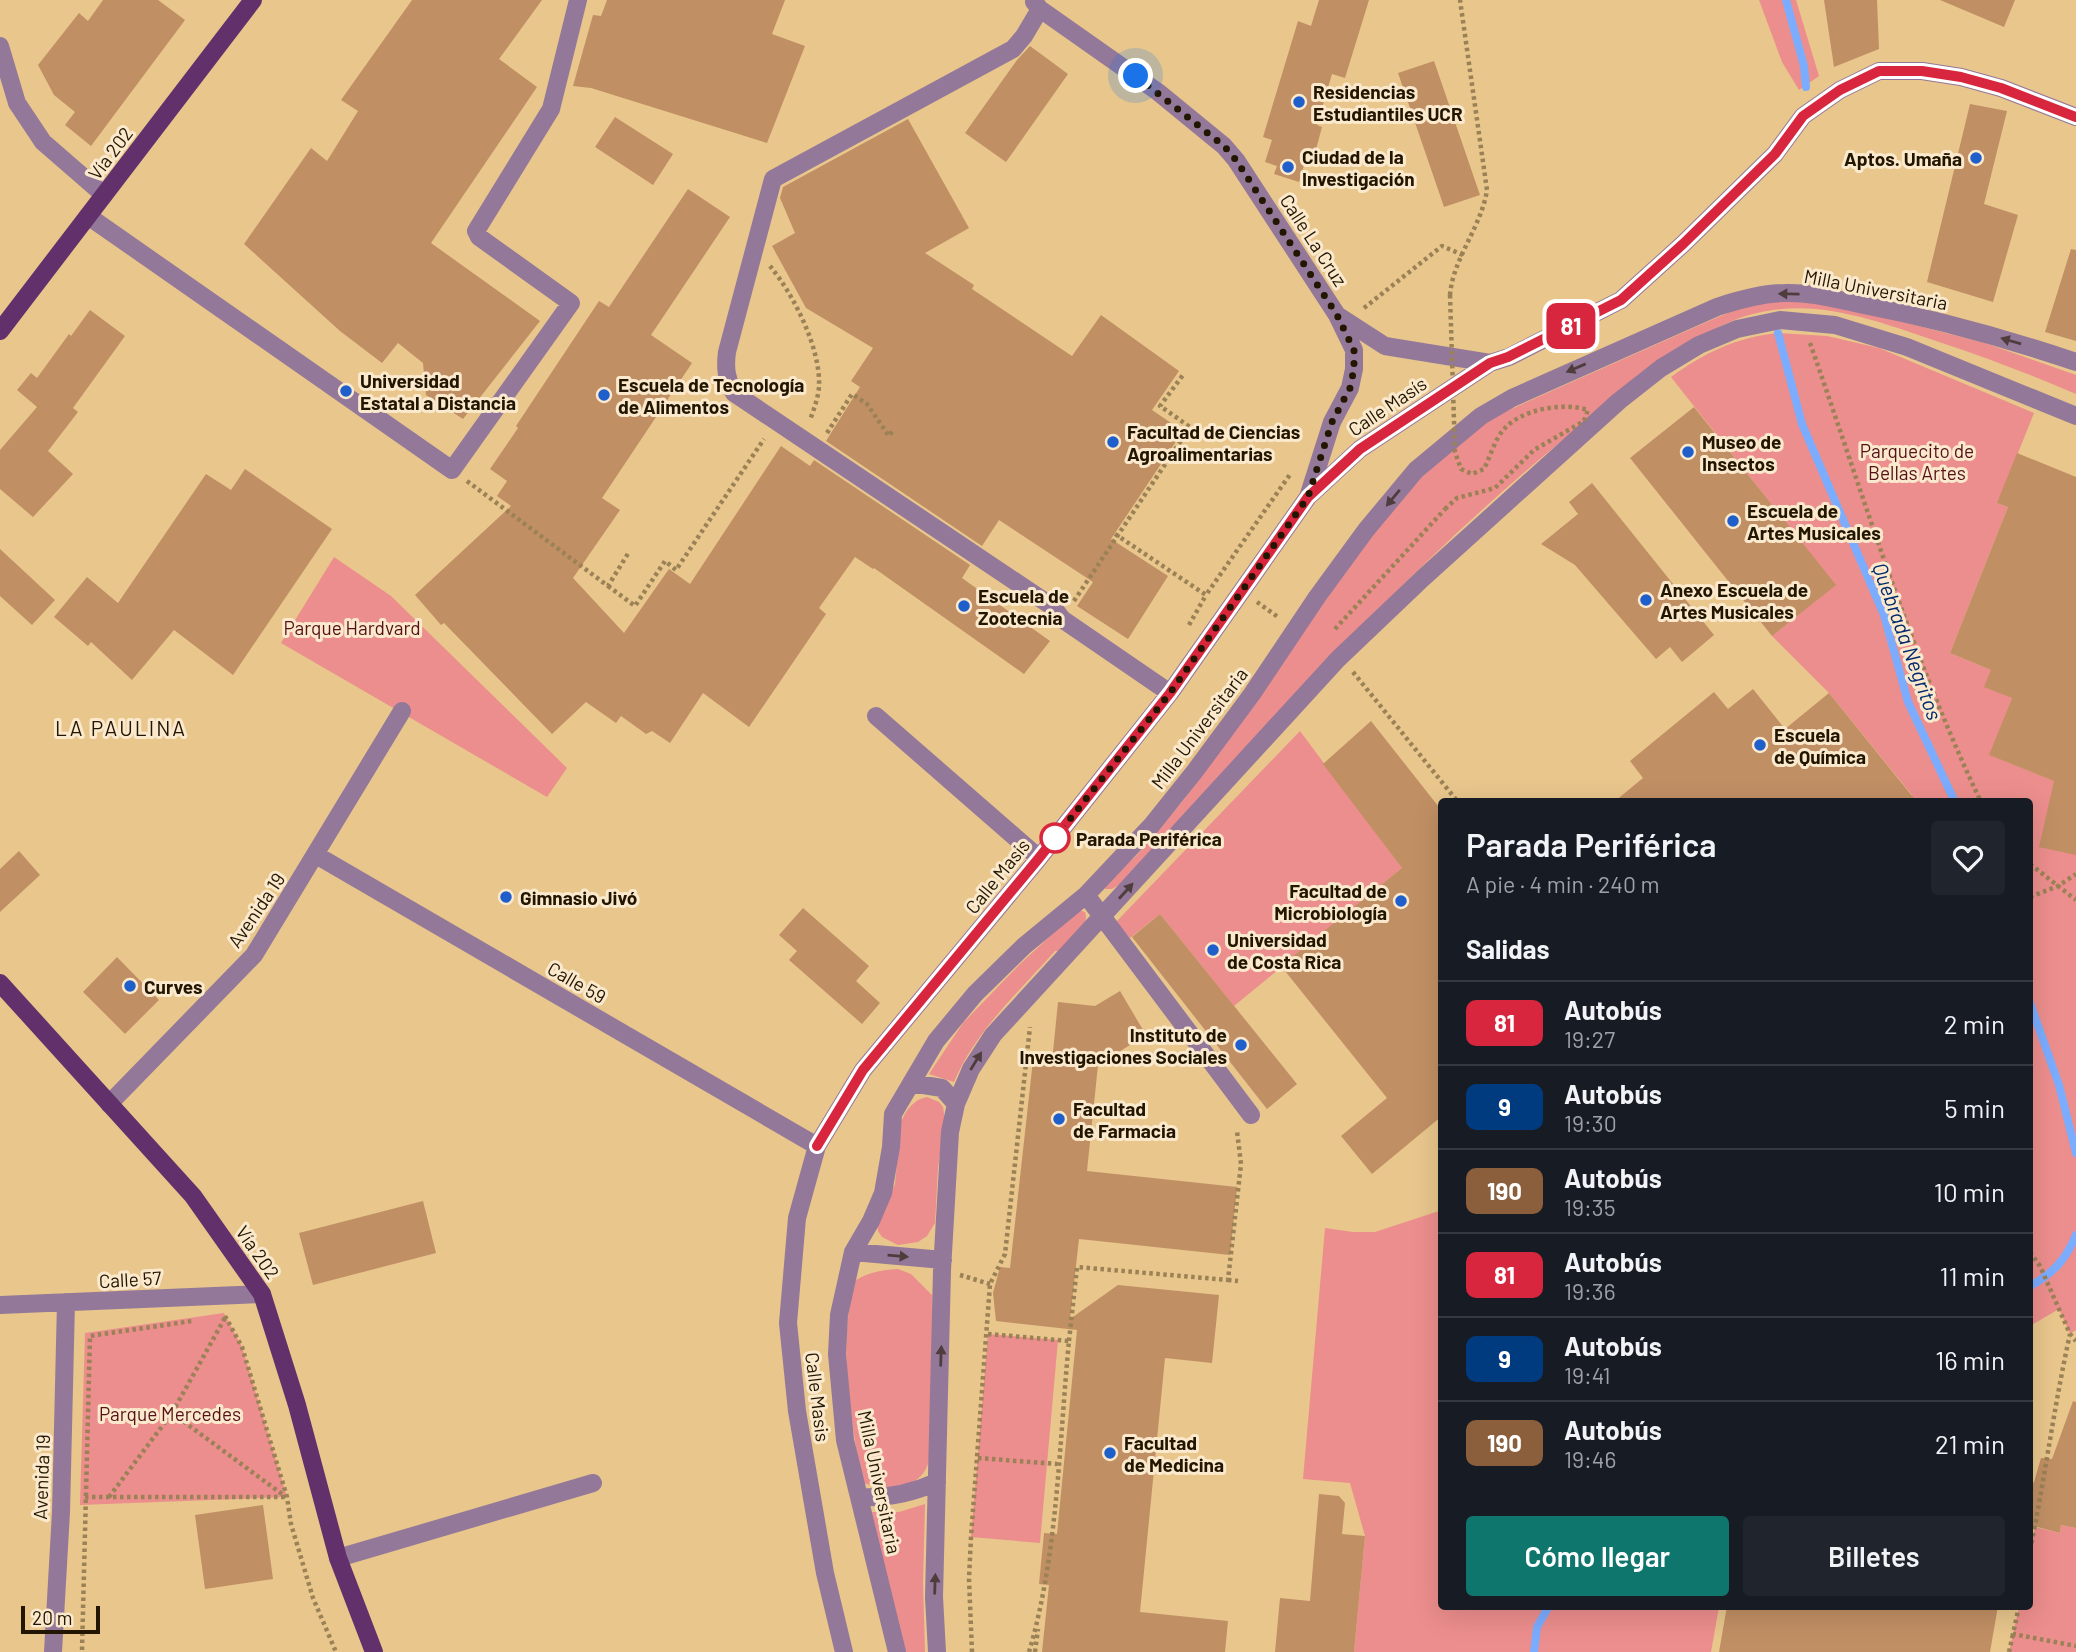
<!DOCTYPE html>
<html lang="es">
<head>
<meta charset="utf-8">
<style>
	body { margin:0; font-family:Barlow,sans-serif; background:#20242c; color:#f1f3f6; height:100vh; display:flex; flex-direction:column; font-size:26px; white-space:nowrap }
	* { box-sizing:border-box; margin:0 }
	p { font-size:23px; color:#9ea1a6 }
	.icon { flex:none; width:38px; height:38px; fill:none; stroke:currentColor; stroke-width:2; stroke-linecap:round; stroke-linejoin:round }
	.map { position:relative; flex:1; overflow:hidden }
	.panel { position:absolute; left:1438px; top:798px; width:595px; height:812px; display:flex; flex-direction:column; background:#171b24; border-radius:7px; box-shadow:0 7px 28px #0002 }
	.panel>* { flex:none }
	.badge { padding:0 14px; border-radius:10px; font-size:24px; line-height:46px }
	.scale { position:absolute; left:21px; bottom:18px; width:79px; box-sizing:border-box; padding-left:7px; border:4px solid #221601; border-top:0; font-size:19px; line-height:24px; white-space:nowrap; color:#221601; -webkit-text-stroke:5px #fbe9cd; paint-order:stroke }
	.you { position:absolute; width:35px; height:35px; margin:-18px; border:5px solid #fff; border-radius:50%; background:#1a73e8; box-shadow:0 0 0 10px #1a73e833 }
	.map>.badge { position:absolute; translate:-50% -50%; box-shadow:0 0 0 4px #fff }
	h2 { padding:0 28px; font-size:26px; line-height:63px }
	.round { display:grid; place-items:center; flex:none; width:74px; height:74px; border-radius:7px; background:#20242c }
	.head { display:flex; align-items:center; justify-content:space-between; height:119px; padding:0 28px }
	h1 { font-size:33px; font-weight:600; line-height:52px }
	.cta { display:flex; gap:14px; margin-top:auto; padding:14px 28px }
	.cta a { flex:1; height:80px; border-radius:7px; background:#0f766e; color:#fff; font-size:28px; font-weight:600; line-height:80px; text-align:center }
	.cta a+a { background:#20242c; color:#f1f3f6 }
	ul { padding:0; list-style:none }
	li { display:flex; align-items:center; gap:21px; height:84px; padding:0 28px; border-top:2px solid #363941 }
	li div { flex:1 }
	li b { display:block; font-size:26px }
	li em { font-style:normal }
	li .badge { min-width:77px; font-weight:700; text-align:center }
	.map>svg:first-child { display:block }
	.green { fill:#ec8e8d }
	.lines { fill:none; stroke-linecap:round; stroke-linejoin:round }
	.stream { stroke:#7bacfe; stroke-width:8 }
	.building { fill:#c18f64 }
	.path { stroke:#9b8156; stroke-width:4.5; stroke-dasharray:3.5 3.5; stroke-linecap:butt }
	.minor { stroke:#937899; stroke-width:18 }
	.major { stroke:#62316c; stroke-width:18 }
	.path-bridge { stroke:#9b8156; stroke-width:4.5; stroke-dasharray:3.5 3.5; stroke-linecap:butt }
	.oneway { fill:#4f3d3e }
	.line-casing { stroke:#fff; stroke-width:16 }
	.line { stroke:#d7263d; stroke-width:10 }
	.walk { stroke:#221601; stroke-width:7; stroke-dasharray:0 12.6 }
	.poi-dot { fill:#1f5fcb; stroke:#fbe9cd; stroke-width:2.5 }
	.stop-dot { fill:#fff; stroke:#d7263d; stroke-width:3.5 }
	.labels { text-anchor:middle; dominant-baseline:central; stroke-width:6; stroke-linejoin:round; paint-order:stroke }
	.poi-label { font-size:19px; font-weight:bold; fill:#221601; stroke:#fbe9cd; text-anchor:start }
	.street-label { font-size:19px; fill:#221601; stroke:#fbe9cd }
	.park-label { font-size:19px; fill:#541218; stroke:#fbe9cd }
	.stop-label { font-size:19px; font-weight:bold; fill:#221601; stroke:#fbe9cd; text-anchor:start }
	.water-label { font-size:21px; font-style:italic; fill:#00296e; stroke:#fbe9cd }
	.neighbourhood-label { font-size:21px; letter-spacing:2px; fill:#221601; stroke:#fbe9cd }
</style>
</head>
<body>
<div class="map">
<svg width="2076" height="1652" viewBox="0 0 2076 1652">
	<rect width="100%" height="100%" fill="#e8c68c"/>
	<path class="green" d="M 1759,0 L 1796,0 L 1819,76 L 1799,90 L 1782,62 Z
		M 1772,300 L 1816,302 L 1864,312 L 1985,343 L 2076,375 L 2076,394 C 2032,375 1987,358 1942,343 C 1888,325 1831,302 1773,310 C 1718,317 1675,354 1632,386 C 1441,527 1283,709 1122,883 L 1112,889 L 1105,889 L 1105,884 L 1136,856 L 1182,802 L 1263,691 L 1328,592 L 1399,498 L 1429,469 L 1473,430 L 1500,414 L 1709,321 L 1735,310 Z
		M 1778,333 L 1827,336 L 1879,348 L 2034,413 L 1998,503 L 2008,507 L 1950,653 L 1991,670 L 2012,698 L 1990,755 L 2057,782 L 2076,855 L 2076,1330 L 2070,1334 L 2059,1309 L 2030,1326 L 2030,802 L 1905,801 L 1912,795 L 1829,693 L 1772,636 L 1835,585 L 1671,377 C 1704,353 1737,337 1778,333 Z
		M 334,557 L 391,596 L 567,768 L 547,797 L 281,643 Z
		M 1300,731 L 1402,868 L 1234,1006 L 1160,914 L 1130,938 L 1115,923 Z
		M 1078,910 L 1085,912 C 1090,927 1073,940 1064,951 L 1055,951 C 1018,993 976,1030 954,1082 L 929,1074 L 963,1023 L 1019,965 Z
		M 927,1097 L 939,1102 L 943,1107 L 945,1120 L 938,1168 L 935,1223 L 927,1236 L 918,1242 L 898,1245 L 882,1237 L 878,1231 L 877,1222 L 895,1184 L 901,1122 C 906,1110 914,1099 927,1097 Z
		M 1442,1210 L 1442,1606 L 1719,1607 L 1711,1652 L 1354,1652 L 1365,1536 L 1350,1483 L 1303,1479 L 1325,1228 L 1353,1232 L 1375,1232 Z
		M 898,1269 L 911,1274 L 932,1295 L 931,1456 C 929,1461 927,1468 924,1472 C 912,1491 879,1490 862,1482 C 851,1417 836,1344 856,1280 C 870,1272 882,1270 898,1269 Z
		M 224,1313 L 242,1347 L 287,1497 L 80,1505 L 85,1333 Z
		M 988,1334 L 1058,1340 L 1040,1543 L 971,1537 Z
		M 925,1504 L 923,1583 L 925,1652 L 903,1652 L 872,1512 L 899,1512 Z
		M 2061,1525 L 2076,1528 L 2076,1652 L 2009,1652 L 2019,1607 L 2030,1606 L 2030,1550 L 2035,1527 L 2060,1533 Z"/>
	<g class="lines">
		<path class="stream" d="M 1786,0 L 1804,66 L 1806,87
			M 1778,333 L 1802,424 L 1884,615 L 1908,702 L 1955,802
			M 2030,1003 L 2059,1085 L 2076,1153
			M 2030,1286 C 2053,1274 2066,1259 2076,1235
			M 1534,1652 L 1537,1627 L 1549,1606"/>
	</g>
	<path class="building" d="M 103,0 L 158,0 L 185,20 L 91,146 L 65,125 L 75,112 L 54,95 L 38,65 L 79,13 L 88,21 Z
		M 412,0 L 542,0 L 499,59 L 537,87 L 431,243 L 540,321 L 463,419 L 426,395 L 423,363 L 398,343 L 382,363 L 340,331 L 244,244 L 311,148 L 327,161 L 358,111 L 341,100 Z
		M 607,0 L 785,0 L 772,34 L 805,46 L 767,143 L 591,88 L 573,86 L 593,15 L 601,16 Z
		M 1319,0 L 1369,0 L 1345,78 L 1332,74 L 1317,125 L 1322,127 L 1314,157 L 1307,155 L 1299,182 L 1274,174 L 1277,166 L 1265,162 L 1272,140 L 1263,137 L 1298,21 L 1311,26 Z
		M 1824,0 L 1877,0 L 1879,49 L 1834,67 Z
		M 1940,0 L 2015,0 L 2004,27 Z
		M 1030,46 L 1068,74 L 1006,162 L 965,133 L 1017,60 Z
		M 1434,61 L 1480,195 L 1444,207 L 1398,73 Z
		M 1970,104 L 2007,111 L 1984,204 L 2018,215 L 1993,302 L 1927,282 Z
		M 615,117 L 673,154 L 653,185 L 595,147 Z
		M 908,119 L 969,228 L 925,253 L 974,285 L 972,289 L 1072,356 L 1101,315 L 1179,371 L 1152,410 L 1183,431 L 1111,539 L 1168,576 L 1128,639 L 1077,606 L 1093,582 L 999,520 L 982,546 L 826,441 L 860,387 L 851,381 L 873,348 L 806,308 L 772,246 L 795,233 L 780,198 L 783,187 Z
		M 688,189 L 730,217 L 651,335 L 692,363 L 602,498 L 620,510 L 573,578 L 624,633 L 669,569 L 690,584 L 781,446 L 810,466 L 814,460 L 970,565 L 962,578 L 1050,641 L 1024,674 L 874,568 L 873,569 L 855,557 L 819,608 L 826,614 L 749,727 L 703,693 L 670,743 L 652,731 L 646,734 L 621,716 L 616,723 L 586,702 L 552,734 L 444,623 L 441,625 L 415,595 L 511,506 L 497,496 L 507,481 L 490,469 L 518,428 L 516,426 L 599,301 L 609,307 Z
		M 2071,249 L 2076,250 L 2076,341 L 2045,332 Z
		M 90,310 L 125,336 L 73,408 L 78,412 L 48,451 L 73,474 L 33,517 L 0,489 L 0,450 L 37,407 L 17,390 L 31,373 L 37,378 L 69,334 L 71,336 Z
		M 1694,407 L 1836,585 L 1772,636 L 1630,458 Z
		M 2017,453 L 2076,477 L 2076,855 L 2039,847 L 2054,781 L 1989,755 L 2012,698 L 1984,687 L 1991,670 L 1950,653 L 2008,507 L 1997,503 Z
		M 245,469 L 332,529 L 233,675 L 174,630 L 132,680 L 91,642 L 88,646 L 54,617 L 87,577 L 118,603 L 206,474 L 231,490 Z
		M 1592,483 L 1714,635 L 1682,662 L 1670,647 L 1656,659 L 1575,565 L 1541,544 L 1578,514 L 1569,502 Z
		M 0,549 L 55,600 L 32,625 L 0,596 Z
		M 1753,689 L 1785,729 L 1829,693 L 1917,802 L 1614,802 L 1643,778 L 1630,761 L 1714,692 L 1728,709 Z
		M 1371,721 L 1442,811 L 1442,1116 L 1372,1174 L 1341,1136 L 1387,1098 L 1281,966 L 1402,868 L 1323,764 Z
		M 19,851 L 40,875 L 0,912 L 0,869 Z
		M 803,908 L 869,966 L 856,981 L 880,1003 L 862,1024 L 789,960 L 797,951 L 779,935 Z
		M 1160,914 L 1297,1084 L 1267,1109 L 1132,937 Z
		M 117,957 L 159,1000 L 125,1034 L 83,992 Z
		M 1120,991 L 1146,1035 L 1098,1065 L 1087,1171 L 1237,1187 L 1230,1255 L 1079,1239 L 1070,1319 L 1118,1285 L 1219,1295 L 1212,1363 L 1165,1358 L 1140,1612 L 1228,1621 L 1225,1652 L 1042,1652 L 1049,1585 L 1039,1584 L 1044,1533 L 1057,1534 L 1077,1330 L 996,1321 L 993,1293 L 1000,1267 L 1010,1268 L 1033,1060 L 1052,1062 L 1058,1002 L 1095,1006 Z
		M 423,1201 L 436,1253 L 313,1285 L 299,1233 Z
		M 2073,1401 L 2076,1402 L 2076,1528 L 2061,1525 L 2060,1533 L 2030,1525 L 2030,1486 L 2034,1482 L 2041,1458 L 2052,1459 Z
		M 1319,1494 L 1339,1496 L 1345,1503 L 1342,1534 L 1365,1536 L 1354,1652 L 1275,1652 L 1280,1598 L 1310,1601 Z
		M 263,1505 L 273,1579 L 205,1589 L 195,1515 Z
		M 1727,1606 L 1998,1606 L 1990,1652 L 1719,1652 Z"/>
	<g class="lines">
		<path class="path" d="M 770,266 C 794,295 821,349 819,387 C 818,398 814,409 810,420
			M 1450,295 C 1453,258 1481,228 1487,190 L 1460,0
			M 1364,308 L 1442,246 L 1463,255
			M 1810,343 C 1864,497 1911,655 1981,802
			M 827,433 L 852,394 L 867,404 L 889,436 L 893,430
			M 467,481 L 608,586 L 629,552
			M 1115,534 L 1206,595 L 1291,473
			M 608,586 L 635,606 L 665,561 L 676,570 L 764,439
			M 1074,601 L 1190,427 L 1160,406 L 1183,375
			M 1257,602 L 1278,617
			M 1189,625 L 1206,595
			M 1335,629 L 1445,509
			M 1353,672 L 1458,802
			M 2030,864 L 2076,900
			M 2030,897 L 2058,886 L 2076,874
			M 2030,1252 L 2040,1266 L 2070,1334 L 2076,1341
			M 960,1275 L 990,1284
			M 1228,1280 L 1238,1281
			M 225,1316 L 242,1347 L 287,1497 L 291,1524 L 313,1598 L 336,1652
			M 988,1334 L 1069,1341 C 1059,1443 1058,1554 1029,1652
			M 1069,1341 L 1077,1267 L 1228,1280 L 1241,1164 L 1237,1131
			M 172,1413 L 226,1316
			M 978,1458 L 1057,1464
			M 85,1497 L 286,1497
			M 109,1497 L 172,1413 L 286,1497
			M 2030,1550 C 2045,1478 2054,1406 2070,1334
			M 2019,1606 L 2013,1634 L 2076,1646
			M 82,1650 L 90,1336 L 192,1321
			M 972,1652 L 969,1579 L 971,1537 L 990,1284 L 1005,1254 L 1030,1027
			M 1035,1652 L 1038,1629
			M 2009,1652 L 2013,1634"/>
		<path class="minor" d="M 1034,2 L 1040,9 L 1158,92 L 1224,146 L 1236,160 L 1337,315 L 1354,350 L 1354,369 L 1350,388 L 1332,422 L 1309,494
			M 1040,9 L 1024,36 L 1013,49 L 773,179 L 727,352 C 725,367 726,379 734,393 L 1053,607 L 1062,619 L 1170,693
			M 0,46 L 17,103 L 43,142 L 104,195
			M 88,216 L 452,470 L 571,303 L 479,237 L 476,231 L 551,109 L 578,0
			M 1337,315 L 1385,346 L 1490,363
			M 876,716 L 1039,858
			M 316,855 L 817,1146
			M 1086,895 L 1251,1115
			M 911,1083 L 942,1088 L 956,1104
			M 109,1104 L 254,955 L 402,711
			M 853,1252 L 943,1260
			M 0,1305 L 262,1294
			M 859,1497 C 887,1499 912,1493 937,1482
			M 338,1558 L 593,1483
			M 53,1652 L 61,1512 L 66,1302
			M 844,1652 L 825,1573 L 797,1411 L 788,1323 L 797,1218 L 817,1146 L 863,1070 L 1039,858 L 1170,693 L 1308,497 L 1360,449 L 1490,363 L 1509,357 L 1621,300 L 1683,244 L 1775,154 L 1803,116 L 1840,90 L 1879,71 L 1922,71 L 1961,77 L 2001,88 L 2076,117
			M 897,1652 L 845,1440 L 837,1354 L 839,1315 L 853,1252 L 871,1221 L 883,1193 L 891,1147 L 893,1114 L 936,1041 L 975,994 L 1024,946 L 1086,895 L 1151,826 L 1195,771 L 1252,694 L 1317,597 L 1366,530 L 1416,470 L 1481,416 L 1512,398 L 1717,307 C 1738,300 1762,293 1785,293 C 1809,292 1835,299 1859,304 C 1932,318 2005,338 2076,362
			M 937,1652 L 934,1597 L 942,1270 L 950,1132 L 956,1104 L 971,1069 L 993,1035 L 1338,659 L 1423,578 L 1619,401 L 1661,368 L 1699,345 L 1737,329 L 1780,320 L 1835,325 L 1907,347 L 2076,416"/>
		<path class="major" d="M 0,331 L 253,0
			M 0,983 L 193,1196 L 262,1294 L 297,1405 L 338,1558 L 374,1652"/>
		<path class="path-bridge" d="M 1445,509 L 1457,498 L 1495,488 L 1534,450 L 1584,421 L 1588,410 C 1563,402 1522,409 1504,429 C 1495,439 1490,457 1484,469 L 1472,474 L 1461,469 L 1455,452 L 1450,295"/>
	</g>
	<defs><path id="oneway-solid" d="M-6-.8H1V-3.2L6.5 0L1 3.2V.8H-6Z" transform="scale(1.75)"/></defs>
	<g class="oneway">
		<use href="#oneway-solid" transform="translate(1789 294) rotate(-179)"/>
		<use href="#oneway-solid" transform="translate(2011 341) rotate(-164)"/>
		<use href="#oneway-solid" transform="translate(1576 368) rotate(157)"/>
		<use href="#oneway-solid" transform="translate(1393 498) rotate(130)"/>
		<use href="#oneway-solid" transform="translate(1126 891) rotate(-48)"/>
		<use href="#oneway-solid" transform="translate(976 1061) rotate(-58)"/>
		<use href="#oneway-solid" transform="translate(898 1256) rotate(5)"/>
		<use href="#oneway-solid" transform="translate(941 1356) rotate(-88)"/>
		<use href="#oneway-solid" transform="translate(935 1584) rotate(-88)"/>
	</g>
	<g class="lines">
		<defs>
			<path id="line" d="M 817,1146 L 863,1070 L 1039,858 L 1170,693 L 1308,497 L 1360,449 L 1490,363 L 1508,357 L 1621,300 L 1683,244 L 1775,154 L 1803,116 L 1840,90 L 1879,71 L 1922,71 L 1961,77 L 2001,88 L 2076,117"/>
		</defs>
		<use href="#line" class="line-casing"/>
		<use href="#line" class="line"/>
		<path class="walk" d="M 1055,838 L 1170,693 L 1308,497 L 1332,422 L 1350,388 L 1354,369 L 1354,350 L 1337,315 L 1236,160 L 1224,146 L 1136,76"/>
	</g>
	<g class="poi-dot">
		<circle cx="1299" cy="102" r="7"/>
		<circle cx="1976" cy="158" r="7"/>
		<circle cx="1288" cy="167" r="7"/>
		<circle cx="346" cy="391" r="7"/>
		<circle cx="604" cy="395" r="7"/>
		<circle cx="1113" cy="442" r="7"/>
		<circle cx="1688" cy="452" r="7"/>
		<circle cx="1733" cy="521" r="7"/>
		<circle cx="1646" cy="600" r="7"/>
		<circle cx="964" cy="606" r="7"/>
		<circle cx="1760" cy="745" r="7"/>
		<circle cx="506" cy="897" r="7"/>
		<circle cx="1401" cy="901" r="7"/>
		<circle cx="1213" cy="950" r="7"/>
		<circle cx="130" cy="986" r="7"/>
		<circle cx="1241" cy="1045" r="7"/>
		<circle cx="1059" cy="1119" r="7"/>
		<circle cx="1110" cy="1453" r="7"/>
	</g>
	<circle class="stop-dot" cx="1055" cy="838" r="14"/>
	<g class="labels">
		<g class="poi-label">
			<text x="1313" y="91">Residencias<tspan x="1313" dy="22">Estudiantiles UCR</tspan></text>
			<text x="1302" y="156">Ciudad de la<tspan x="1302" dy="22">Investigación</tspan></text>
			<text x="1962" y="158" text-anchor="end">Aptos. Umaña</text>
			<text x="360" y="380">Universidad<tspan x="360" dy="22">Estatal a Distancia</tspan></text>
			<text x="618" y="384">Escuela de Tecnología<tspan x="618" dy="22">de Alimentos</tspan></text>
			<text x="1127" y="431">Facultad de Ciencias<tspan x="1127" dy="22">Agroalimentarias</tspan></text>
			<text x="1702" y="441">Museo de<tspan x="1702" dy="22">Insectos</tspan></text>
			<text x="1747" y="510">Escuela de<tspan x="1747" dy="22">Artes Musicales</tspan></text>
			<text x="1660" y="589">Anexo Escuela de<tspan x="1660" dy="22">Artes Musicales</tspan></text>
			<text x="978" y="595">Escuela de<tspan x="978" dy="22">Zootecnia</tspan></text>
			<text x="1774" y="734">Escuela<tspan x="1774" dy="22">de Química</tspan></text>
			<text x="1387" y="890" text-anchor="end">Facultad de<tspan x="1387" dy="22">Microbiología</tspan></text>
			<text x="520" y="897">Gimnasio Jivó</text>
			<text x="1227" y="939">Universidad<tspan x="1227" dy="22">de Costa Rica</tspan></text>
			<text x="144" y="986">Curves</text>
			<text x="1227" y="1034" text-anchor="end">Instituto de<tspan x="1227" dy="22">Investigaciones Sociales</tspan></text>
			<text x="1073" y="1108">Facultad<tspan x="1073" dy="22">de Farmacia</tspan></text>
			<text x="1124" y="1442">Facultad<tspan x="1124" dy="22">de Medicina</tspan></text>
		</g>
		<g class="street-label">
			<text transform="translate(110 153) rotate(-53)">Vía 202</text>
			<text transform="translate(1314 240) rotate(57)">Calle La Cruz</text>
			<text transform="translate(1876 289) rotate(11)">Milla Universitaria</text>
			<text transform="translate(1387 406) rotate(-34)">Calle Masís</text>
			<text transform="translate(1199 728) rotate(-53)">Milla Universitaria</text>
			<text transform="translate(997 876) rotate(-51)">Calle Masís</text>
			<text transform="translate(256 910) rotate(-56)">Avenida 19</text>
			<text transform="translate(577 982) rotate(30)">Calle 59</text>
			<text transform="translate(258 1252) rotate(55)">Vía 202</text>
			<text transform="translate(130 1279) rotate(-3)">Calle 57</text>
			<text transform="translate(818 1397) rotate(83)">Calle Masis</text>
			<text transform="translate(41 1477) rotate(-88)">Avenida 19</text>
			<text transform="translate(880 1482) rotate(78)">Milla Universitaria</text>
		</g>
		<g class="park-label">
			<text x="1917" y="450">Parquecito de<tspan x="1917" dy="22">Bellas Artes</tspan></text>
			<text x="352" y="627">Parque Hardvard</text>
			<text x="170" y="1413">Parque Mercedes</text>
		</g>
		<g class="stop-label">
			<text x="1076" y="838">Parada Periférica</text>
		</g>
		<g class="water-label">
			<text transform="translate(1908 641) rotate(70)">Quebrada Negritos</text>
		</g>
		<g class="neighbourhood-label">
			<text x="121" y="727">LA PAULINA</text>
		</g>
	</g>
</svg>
<div class="scale">20 m</div>
<div class="you" style="left:1136px;top:76px"></div>
<b class="badge" style="left:1571px;top:326px;background:#d7263d;color:#fff">81</b>
<section class="panel">
<div class="head"><div><h1>Parada Periférica</h1><p>A pie · 4 min · 240 m</p></div><a class="round"><svg class="icon" aria-label="heart" viewBox="0 0 24 24"><path d="M12 20l-8-8c-3-5 5-10 8-4 3-6 11-1 8 4z"/></svg></a></div>
<h2>Salidas</h2>
<ul>
<li><span class="badge" style="background:#d7263d;color:#fff">81</span><div><b>Autobús</b><p>19:27</p></div><em>2 min</em></li>
<li><span class="badge" style="background:#003b80;color:#fff">9</span><div><b>Autobús</b><p>19:30</p></div><em>5 min</em></li>
<li><span class="badge" style="background:#8b5e3c;color:#fff">190</span><div><b>Autobús</b><p>19:35</p></div><em>10 min</em></li>
<li><span class="badge" style="background:#d7263d;color:#fff">81</span><div><b>Autobús</b><p>19:36</p></div><em>11 min</em></li>
<li><span class="badge" style="background:#003b80;color:#fff">9</span><div><b>Autobús</b><p>19:41</p></div><em>16 min</em></li>
<li><span class="badge" style="background:#8b5e3c;color:#fff">190</span><div><b>Autobús</b><p>19:46</p></div><em>21 min</em></li>
</ul>
<div class="cta"><a>Cómo llegar</a><a>Billetes</a></div>
</section>
</div>
</body>
</html>
